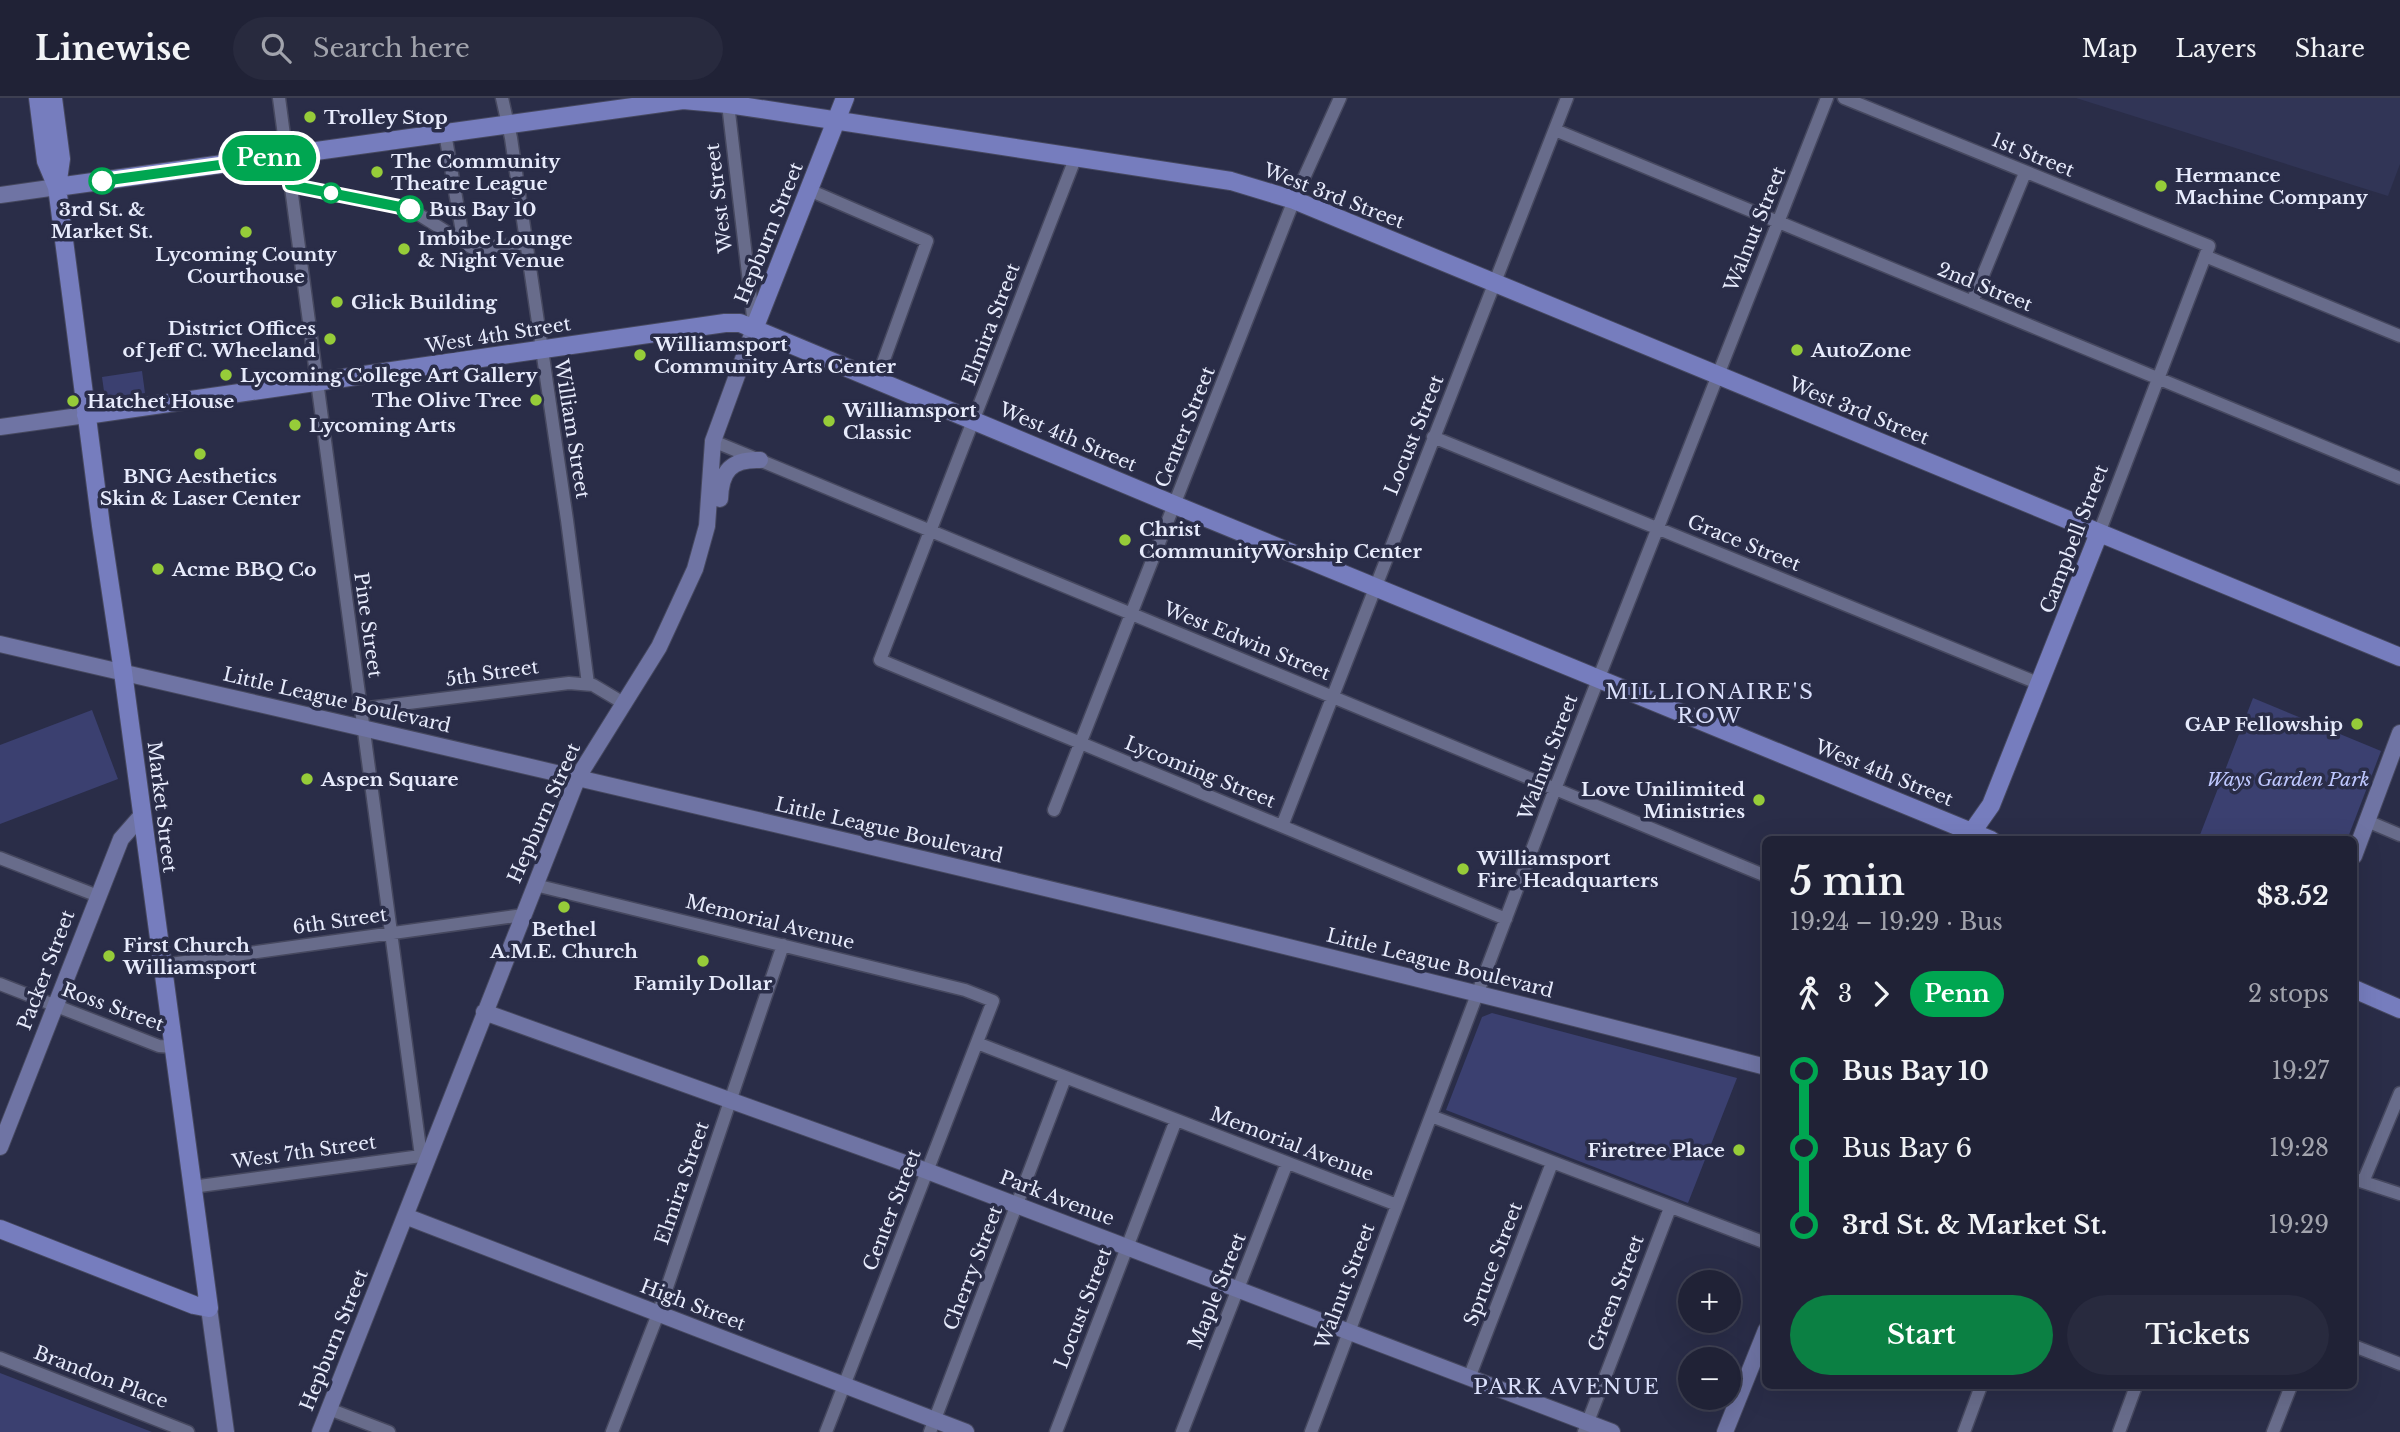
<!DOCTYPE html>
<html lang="en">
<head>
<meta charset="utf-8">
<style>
	body { margin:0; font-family:"Libre Baskerville",serif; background:#282a3e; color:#f1f3f6; height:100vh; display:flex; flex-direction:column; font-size:26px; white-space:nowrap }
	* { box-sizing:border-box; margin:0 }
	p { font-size:23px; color:#a2a4ad }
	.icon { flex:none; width:38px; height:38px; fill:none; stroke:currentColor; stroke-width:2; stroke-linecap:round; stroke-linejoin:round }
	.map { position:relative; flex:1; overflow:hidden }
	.side { position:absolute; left:1762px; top:738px; width:595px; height:553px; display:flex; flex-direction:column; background:#202236; border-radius:10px; box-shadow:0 7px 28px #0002,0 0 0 2px #3d3f51 }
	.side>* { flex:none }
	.badge { padding:0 14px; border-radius:23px; font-size:24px; line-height:46px }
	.fabs { position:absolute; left:1678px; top:1172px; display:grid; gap:14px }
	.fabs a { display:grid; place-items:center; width:63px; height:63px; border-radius:50%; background:#202236; box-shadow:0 7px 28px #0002,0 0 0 2px #3d3f51; font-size:35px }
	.map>.badge { position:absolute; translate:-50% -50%; box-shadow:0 0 0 4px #fff }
	.legs { display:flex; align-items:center; gap:10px; height:77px; padding:0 28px; font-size:23px }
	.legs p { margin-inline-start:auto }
	.head { display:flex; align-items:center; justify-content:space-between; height:119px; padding:0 28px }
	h1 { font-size:38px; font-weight:600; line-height:52px }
	.cta { display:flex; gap:14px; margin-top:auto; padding:14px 28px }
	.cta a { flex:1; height:80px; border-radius:42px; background:#0b8043; color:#fff; font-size:28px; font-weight:600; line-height:80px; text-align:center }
	.cta a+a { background:#282a3e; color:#f1f3f6 }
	ul { padding:0 28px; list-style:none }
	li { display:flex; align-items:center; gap:24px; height:77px; font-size:26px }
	li i { display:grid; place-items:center; width:10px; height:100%; margin:0 9px; background:currentColor }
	li i::after { content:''; width:18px; height:18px; margin:-9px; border:5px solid; border-radius:50%; background:#202236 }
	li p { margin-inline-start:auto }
	li:first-child i { background:linear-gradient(#0000 50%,currentColor 0) }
	li:last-child i { background:linear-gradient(currentColor 50%,#0000 0) }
	header { display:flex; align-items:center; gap:42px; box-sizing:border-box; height:98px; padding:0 35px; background:#202236; border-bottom:2px solid #3d3f51 }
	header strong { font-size:33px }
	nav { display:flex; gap:38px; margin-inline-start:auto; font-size:24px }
	.search { width:490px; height:63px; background:#282a3e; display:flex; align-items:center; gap:18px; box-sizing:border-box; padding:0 24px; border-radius:38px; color:#a2a4ad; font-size:26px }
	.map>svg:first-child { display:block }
	.built { fill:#313556 }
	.green { fill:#3b4070 }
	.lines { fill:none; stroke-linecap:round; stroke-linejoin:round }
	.street-casing { stroke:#46485f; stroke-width:15 }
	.secondary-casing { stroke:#46485f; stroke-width:18 }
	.primary-casing { stroke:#46485f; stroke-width:20 }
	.street { stroke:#686c8b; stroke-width:12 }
	.secondary { stroke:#6f74a4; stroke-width:16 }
	.primary { stroke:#767dbe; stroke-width:18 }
	.line-1-casing { stroke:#fff; stroke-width:16 }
	.line-1 { stroke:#00a651; stroke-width:10 }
	.poi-dot { fill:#96cc39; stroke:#2a2d48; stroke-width:2.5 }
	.stop-1-dot { fill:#fff; stroke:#00a651; stroke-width:3.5 }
	.labels { text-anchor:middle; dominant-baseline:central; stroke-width:7; stroke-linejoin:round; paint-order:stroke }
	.poi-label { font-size:19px; font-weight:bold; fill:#e7ebfc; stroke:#2a2d48; text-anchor:start }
	.street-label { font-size:19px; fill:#e7ebfc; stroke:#2a2d48 }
	.stop-label { font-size:19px; font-weight:bold; fill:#e7ebfc; stroke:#2a2d48 }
	.park-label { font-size:19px; font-style:italic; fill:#bec7fe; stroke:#2a2d48 }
	.neighbourhood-label { font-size:21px; letter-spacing:2px; fill:#dbe0fc; stroke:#2a2d48 }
</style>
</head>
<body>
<header>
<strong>Linewise</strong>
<div class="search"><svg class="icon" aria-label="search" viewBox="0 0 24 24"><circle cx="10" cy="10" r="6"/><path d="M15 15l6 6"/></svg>Search here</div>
<nav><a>Map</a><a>Layers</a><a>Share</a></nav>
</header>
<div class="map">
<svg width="2400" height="1334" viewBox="0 0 2400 1334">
	<rect width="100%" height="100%" fill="#2a2d48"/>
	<path class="built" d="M 2076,0 L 2400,0 L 2400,66 L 2388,98 Z"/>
	<path class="green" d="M 142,273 L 145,295 L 105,300 L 102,279 Z
		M 2253,600 L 2381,653 L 2347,742 L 2198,742 Z
		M 92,612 L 118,681 L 0,726 L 0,647 Z
		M 1492,915 L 1737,980 L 1688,1105 L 1446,1012 L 1482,919 Z
		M 0,1275 L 152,1334 L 0,1334 Z"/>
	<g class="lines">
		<defs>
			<path id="street" d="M 279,0 L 421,1058
				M 502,0 L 511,40 L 567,422 L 588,586
				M 1844,0 L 2209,148 L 2099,435
				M 728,6 L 754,227
				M 1555,32 L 2400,380
				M 445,35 L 462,134 L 458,141
				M 1075,61 L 880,562 L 1506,821
				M 809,92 L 927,143 L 877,281
				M 410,111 L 474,151 L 526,145
				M 2205,158 L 2400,238
				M 1972,204 L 2025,75
				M 1433,339 L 2040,586
				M 713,343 L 1766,778
				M 360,611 L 569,585 L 593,587 L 625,606
				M 1054,712 L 1294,102 L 1340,0
				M 2367,723 L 2400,737
				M 1282,728 L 1567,0
				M 0,760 L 98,798
				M 535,787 L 965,892 L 993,903 L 826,1334
				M 163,867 L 523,817
				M 0,886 L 159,948 L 173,949
				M 977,945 L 1397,1107
				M 1431,1018 L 1766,1145
				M 2354,1081 L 2400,1096
				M 2363,1084 L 2400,995
				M 192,1089 L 421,1058 L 426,1060
				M 2354,1248 L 2400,1266
				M 0,1260 L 188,1334
				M 1469,1280 L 1552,1065
				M 329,1311 L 389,1334
				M 612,1334 L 658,1216 L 783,847
				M 930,1334 L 1065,980
				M 1056,1334 L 1176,1022
				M 1182,1334 L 1287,1065
				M 1311,1334 L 1555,691 L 1827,0
				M 1584,1334 L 1670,1110
				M 1964,1334 L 1981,1288
				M 2119,1334 L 2136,1288
				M 2273,1334 L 2291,1288"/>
			<path id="secondary" d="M 0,97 L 57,89
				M 0,329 L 86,317
				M 720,401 C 721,373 731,361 760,362
				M 0,546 C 590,683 1180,817 1766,969
				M 2354,758 L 2400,635
				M 484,914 L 927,1073 L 1612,1334
				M 0,1049 L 121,741 L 142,717
				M 405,1118 L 966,1334
				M 209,1210 L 226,1334
				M 320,1334 L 578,679 L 659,549 L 695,471 L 707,428 L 713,343 L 754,231
				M 1725,1334 L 1766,1232"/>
			<path id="primary" d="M 38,0 L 46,63 L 57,89
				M 57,89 L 683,2 L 728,6 L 1231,83 L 1294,102 L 2400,559
				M 754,231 L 845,0
				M 86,317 L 725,225 L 740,225 L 1175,407 L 1991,742
				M 1972,734 L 1991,707 L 2099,435
				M 2354,891 L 2400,911
				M 0,1131 L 194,1207 L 209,1210 L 123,574 L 101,428 L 72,203 L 57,89 L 61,61 L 53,0"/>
		</defs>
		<use href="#street" class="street-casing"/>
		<use href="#secondary" class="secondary-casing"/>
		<use href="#primary" class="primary-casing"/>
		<use href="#street" class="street"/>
		<use href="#secondary" class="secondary"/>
		<use href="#primary" class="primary"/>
	</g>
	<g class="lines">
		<defs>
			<path id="line-1" d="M 102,83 L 286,58 L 290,87 L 410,111"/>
		</defs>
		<use href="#line-1" class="line-1-casing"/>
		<use href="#line-1" class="line-1"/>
	</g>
	<g class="poi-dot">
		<circle cx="310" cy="19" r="7"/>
		<circle cx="377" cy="74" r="7"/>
		<circle cx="2161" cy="88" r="7"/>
		<circle cx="246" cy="134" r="7"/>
		<circle cx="404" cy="151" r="7"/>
		<circle cx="337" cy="204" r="7"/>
		<circle cx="330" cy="241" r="7"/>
		<circle cx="1797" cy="252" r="7"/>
		<circle cx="640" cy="257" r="7"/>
		<circle cx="226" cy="277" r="7"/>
		<circle cx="536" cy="302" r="7"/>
		<circle cx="73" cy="303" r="7"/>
		<circle cx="829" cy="323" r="7"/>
		<circle cx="295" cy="327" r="7"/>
		<circle cx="200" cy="356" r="7"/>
		<circle cx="1125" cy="442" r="7"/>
		<circle cx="158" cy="471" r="7"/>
		<circle cx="2357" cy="626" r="7"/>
		<circle cx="307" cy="681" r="7"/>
		<circle cx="1759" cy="702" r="7"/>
		<circle cx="1463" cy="771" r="7"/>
		<circle cx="564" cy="809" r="7"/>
		<circle cx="109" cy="858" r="7"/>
		<circle cx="703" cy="863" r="7"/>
		<circle cx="1739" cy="1052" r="7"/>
	</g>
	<g class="stop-1-dot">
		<circle cx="102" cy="83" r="12"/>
		<circle cx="331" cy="95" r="9"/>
		<circle cx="410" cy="111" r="12"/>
	</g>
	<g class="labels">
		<g class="poi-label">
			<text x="324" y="19">Trolley Stop</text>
			<text x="391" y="63">The Community<tspan x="391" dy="22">Theatre League</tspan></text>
			<text x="2175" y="77">Hermance<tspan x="2175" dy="22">Machine Company</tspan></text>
			<text x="418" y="140">Imbibe Lounge<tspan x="418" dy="22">&amp; Night Venue</tspan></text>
			<text x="246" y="156" text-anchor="middle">Lycoming County<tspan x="246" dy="22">Courthouse</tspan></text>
			<text x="351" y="204">Glick Building</text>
			<text x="316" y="230" text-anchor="end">District Offices<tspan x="316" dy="22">of Jeff C. Wheeland</tspan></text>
			<text x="654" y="246">Williamsport<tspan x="654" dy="22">Community Arts Center</tspan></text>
			<text x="1811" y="252">AutoZone</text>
			<text x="240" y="277">Lycoming College Art Gallery</text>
			<text x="522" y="302" text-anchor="end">The Olive Tree</text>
			<text x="87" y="303">Hatchet House</text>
			<text x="843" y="312">Williamsport<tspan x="843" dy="22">Classic</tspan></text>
			<text x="309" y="327">Lycoming Arts</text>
			<text x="200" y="378" text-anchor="middle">BNG Aesthetics<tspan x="200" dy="22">Skin &amp; Laser Center</tspan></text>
			<text x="1139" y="431">Christ<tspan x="1139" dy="22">CommunityWorship Center</tspan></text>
			<text x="172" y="471">Acme BBQ Co</text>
			<text x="2343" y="626" text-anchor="end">GAP Fellowship</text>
			<text x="321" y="681">Aspen Square</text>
			<text x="1745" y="691" text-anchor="end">Love Unilimited<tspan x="1745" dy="22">Ministries</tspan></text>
			<text x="1477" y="760">Williamsport<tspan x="1477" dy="22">Fire Headquarters</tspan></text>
			<text x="564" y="831" text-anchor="middle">Bethel<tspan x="564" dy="22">A.M.E. Church</tspan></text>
			<text x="123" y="847">First Church<tspan x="123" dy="22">Williamsport</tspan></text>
			<text x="703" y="885" text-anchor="middle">Family Dollar</text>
			<text x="1725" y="1052" text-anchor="end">Firetree Place</text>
		</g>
		<g class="street-label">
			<text transform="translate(2033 57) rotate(22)">1st Street</text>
			<text transform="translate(1334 98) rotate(21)">West 3rd Street</text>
			<text transform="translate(719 100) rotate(-97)">West Street</text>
			<text transform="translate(1755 131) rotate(-68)">Walnut Street</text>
			<text transform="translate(769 135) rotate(-68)">Hepburn Street</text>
			<text transform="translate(1985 189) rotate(22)">2nd Street</text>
			<text transform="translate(991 226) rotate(-69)">Elmira Street</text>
			<text transform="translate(498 237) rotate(-9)">West 4th Street</text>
			<text transform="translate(1859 313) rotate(22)">West 3rd Street</text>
			<text transform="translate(1185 329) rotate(-68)">Center Street</text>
			<text transform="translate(572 331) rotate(81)">William Street</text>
			<text transform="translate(1414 337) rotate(-68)">Locust Street</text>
			<text transform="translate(1068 339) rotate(23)">West 4th Street</text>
			<text transform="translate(2074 441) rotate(-69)">Campbell Street</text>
			<text transform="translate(1744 445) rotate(22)">Grace Street</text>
			<text transform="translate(368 527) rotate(82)">Pine Street</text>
			<text transform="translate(1247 543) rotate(22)">West Edwin Street</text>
			<text transform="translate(492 575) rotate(-8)">5th Street</text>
			<text transform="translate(337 602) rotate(13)">Little League Boulevard</text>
			<text transform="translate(1548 659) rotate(-69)">Walnut Street</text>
			<text transform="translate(1200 674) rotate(22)">Lycoming Street</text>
			<text transform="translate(1884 675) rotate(22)">West 4th Street</text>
			<text transform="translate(162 709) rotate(83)">Market Street</text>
			<text transform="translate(544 715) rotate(-66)">Hepburn Street</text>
			<text transform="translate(889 732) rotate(13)">Little League Boulevard</text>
			<text transform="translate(340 823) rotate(-8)">6th Street</text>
			<text transform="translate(770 824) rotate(14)">Memorial Avenue</text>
			<text transform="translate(1440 865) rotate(14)">Little League Boulevard</text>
			<text transform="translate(46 872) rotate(-69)">Packer Street</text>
			<text transform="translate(113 909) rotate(20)">Ross Street</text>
			<text transform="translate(1292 1046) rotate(21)">Memorial Avenue</text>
			<text transform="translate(304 1054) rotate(-8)">West 7th Street</text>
			<text transform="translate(682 1085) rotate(-71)">Elmira Street</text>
			<text transform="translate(1057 1100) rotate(21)">Park Avenue</text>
			<text transform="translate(892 1112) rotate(-69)">Center Street</text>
			<text transform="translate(1493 1166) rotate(-69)">Spruce Street</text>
			<text transform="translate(973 1170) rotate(-69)">Cherry Street</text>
			<text transform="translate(1345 1188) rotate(-69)">Walnut Street</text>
			<text transform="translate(1217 1193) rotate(-68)">Maple Street</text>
			<text transform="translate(1616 1195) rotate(-69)">Green Street</text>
			<text transform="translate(693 1207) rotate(21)">High Street</text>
			<text transform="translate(1083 1210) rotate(-69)">Locust Street</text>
			<text transform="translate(334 1242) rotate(-68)">Hepburn Street</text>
			<text transform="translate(101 1279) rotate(21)">Brandon Place</text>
		</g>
		<g class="stop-label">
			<text x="102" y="111">3rd St. &amp;<tspan x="102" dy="22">Market St.</tspan></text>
			<text x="429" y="111" text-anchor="start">Bus Bay 10</text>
		</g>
		<g class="park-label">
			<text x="2288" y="681">Ways Garden Park</text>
		</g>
		<g class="neighbourhood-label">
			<text x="1710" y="594">MILLIONAIRE'S<tspan x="1710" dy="24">ROW</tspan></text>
			<text x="1567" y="1289">PARK AVENUE</text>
		</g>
	</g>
</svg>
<div class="fabs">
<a>+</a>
<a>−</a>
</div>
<b class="badge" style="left:269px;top:60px;background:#00a651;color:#fff">Penn</b>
<section class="side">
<div class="head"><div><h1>5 min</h1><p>19:24 – 19:29 · Bus</p></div><b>$3.52</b></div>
<div class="legs"><svg class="icon" aria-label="walk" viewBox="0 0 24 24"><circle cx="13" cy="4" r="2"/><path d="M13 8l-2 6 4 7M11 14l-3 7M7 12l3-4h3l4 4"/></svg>3<svg class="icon" aria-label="forward" viewBox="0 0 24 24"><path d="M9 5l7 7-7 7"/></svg><b class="badge" style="background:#00a651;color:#fff">Penn</b><p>2 stops</p></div>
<ul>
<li><i style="color:#00a651"></i><b>Bus Bay 10</b><p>19:27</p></li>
<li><i style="color:#00a651"></i><span>Bus Bay 6</span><p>19:28</p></li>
<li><i style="color:#00a651"></i><b>3rd St. &amp; Market St.</b><p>19:29</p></li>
</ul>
<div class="cta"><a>Start</a><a>Tickets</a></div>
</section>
</div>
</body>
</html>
